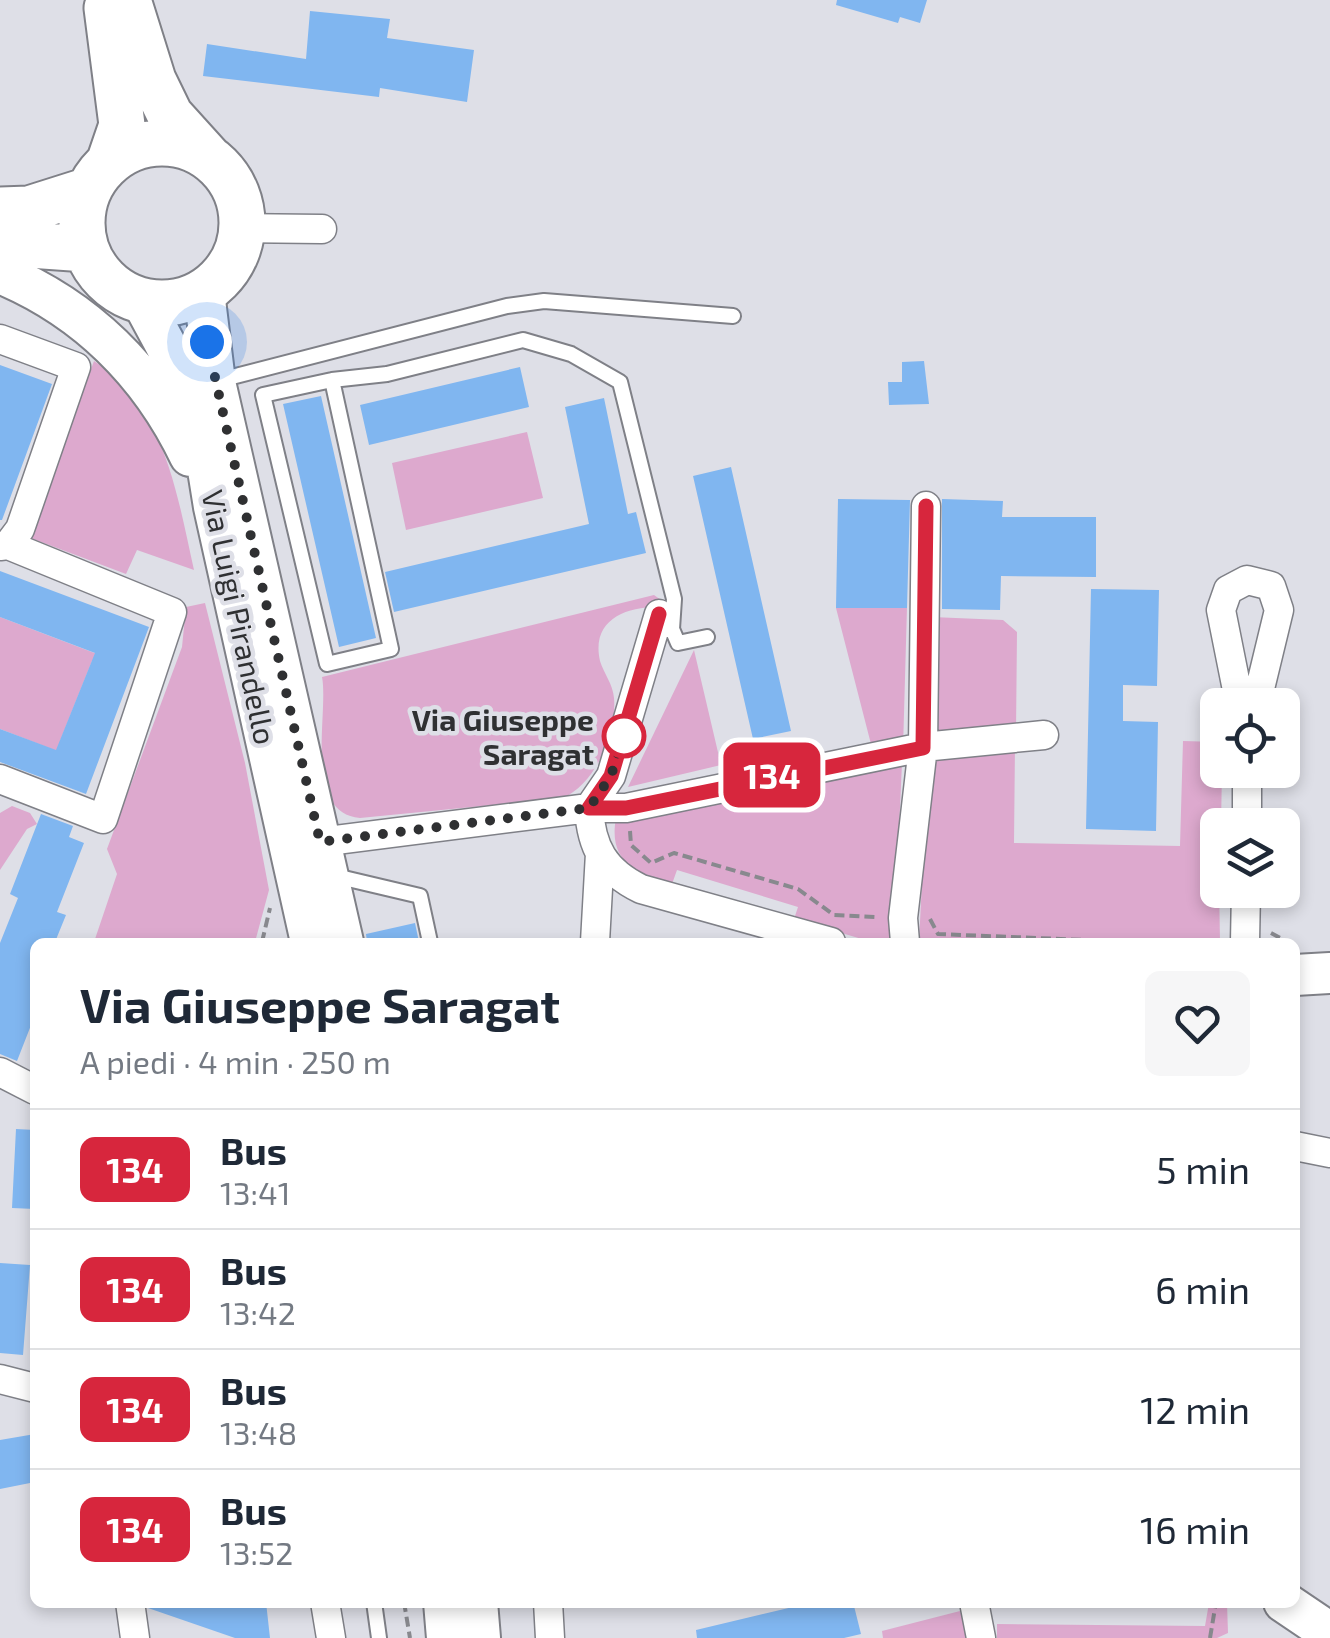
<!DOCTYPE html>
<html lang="it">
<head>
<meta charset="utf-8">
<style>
	body { margin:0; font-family:"Exo 2",sans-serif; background:#f6f6f7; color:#1f2937; height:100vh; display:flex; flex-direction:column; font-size:38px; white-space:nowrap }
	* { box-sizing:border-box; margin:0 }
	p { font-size:32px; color:#747a83 }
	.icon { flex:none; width:55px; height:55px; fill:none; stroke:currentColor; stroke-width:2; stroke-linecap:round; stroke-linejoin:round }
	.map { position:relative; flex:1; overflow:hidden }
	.sheet { position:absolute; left:30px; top:938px; width:1270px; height:670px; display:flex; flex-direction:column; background:#fff; border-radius:15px; box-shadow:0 5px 15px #0003 }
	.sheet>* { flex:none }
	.badge { padding:0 20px; border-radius:15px; font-size:35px; line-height:65px }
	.controls { position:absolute; left:1200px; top:688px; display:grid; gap:20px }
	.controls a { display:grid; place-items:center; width:100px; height:100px; border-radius:15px; background:#fff; box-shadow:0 5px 15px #0003; font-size:50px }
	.you { position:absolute; width:50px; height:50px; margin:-25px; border:8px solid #fff; border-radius:50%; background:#1a73e8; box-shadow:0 0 0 15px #1a73e833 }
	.map>.badge { position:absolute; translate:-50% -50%; box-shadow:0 0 0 5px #fff }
	.round { display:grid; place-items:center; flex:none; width:105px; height:105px; border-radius:15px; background:#f6f6f7 }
	.head { display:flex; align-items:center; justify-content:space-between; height:170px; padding:0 50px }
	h1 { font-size:48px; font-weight:700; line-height:75px }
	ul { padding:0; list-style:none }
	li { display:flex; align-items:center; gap:30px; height:120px; padding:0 50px; border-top:2px solid #e0e1e3 }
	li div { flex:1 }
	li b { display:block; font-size:38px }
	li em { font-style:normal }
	li .badge { min-width:110px; font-weight:700; text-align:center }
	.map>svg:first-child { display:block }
	.green { fill:#dda9ce }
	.building { fill:#80b6f0 }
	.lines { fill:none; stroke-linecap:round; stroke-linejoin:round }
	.lane-casing { stroke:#7f8087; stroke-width:18 }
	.street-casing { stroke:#7f8087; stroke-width:31 }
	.secondary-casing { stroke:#7f8087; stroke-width:44 }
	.primary-casing { stroke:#7f8087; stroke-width:49 }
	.path { stroke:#88898e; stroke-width:4; stroke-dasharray:10 5; stroke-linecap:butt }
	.lane { stroke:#fff; stroke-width:14 }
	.street { stroke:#fff; stroke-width:28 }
	.secondary { stroke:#fff; stroke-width:40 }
	.primary { stroke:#fff; stroke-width:45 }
	.line-casing { stroke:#fff; stroke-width:22 }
	.line { stroke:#d7263d; stroke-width:15 }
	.walk { stroke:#2f3032; stroke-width:10; stroke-dasharray:0 18 }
	.stop-dot { fill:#fff; stroke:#d7263d; stroke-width:5 }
	.labels { text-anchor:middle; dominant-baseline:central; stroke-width:9; stroke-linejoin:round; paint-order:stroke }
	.street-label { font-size:30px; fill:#2f3032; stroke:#dedfe7 }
	.stop-label { font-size:30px; font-weight:bold; fill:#2f3032; stroke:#dedfe7; text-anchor:end }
</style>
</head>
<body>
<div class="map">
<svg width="1330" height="1638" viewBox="0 0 1330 1638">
	<rect width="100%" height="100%" fill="#dedfe7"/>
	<path class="green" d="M 94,361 C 165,405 177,495 194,570 L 137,550 L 126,574 L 28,537 Z
		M 527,432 L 543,498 L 406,530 L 392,463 Z
		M 654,595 L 661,600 L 657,607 C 624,607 591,621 600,661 C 604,674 613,684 614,698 C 617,733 596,783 563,798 L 360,818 C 302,813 329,713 322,677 Z
		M 205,603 L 245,763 L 269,890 L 255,942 L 158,942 L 152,939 L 148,942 L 94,942 L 117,874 L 107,849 L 182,647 L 186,607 Z
		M 907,607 L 903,749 L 872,748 L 836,608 Z
		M 0,617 L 105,657 L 92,661 L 60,741 L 67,755 L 0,729 Z
		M 932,617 L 1003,620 L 1017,632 L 1016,731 L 928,745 Z
		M 694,650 L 721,765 L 628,787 Z
		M 1183,741 L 1217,742 L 1218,770 L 1222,770 L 1221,825 L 1218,825 L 1220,942 L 919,942 L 928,760 L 1015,745 L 1014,843 L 1180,846 Z
		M 902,763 L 894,942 L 872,942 L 794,919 L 798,907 L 677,870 L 672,884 C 635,873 608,861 616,818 Z
		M 12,806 L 30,813 L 37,824 L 27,829 L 0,870 L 0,813 Z
		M 1209,1603 L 1227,1603 L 1228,1633 L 1217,1638 L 997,1638 L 997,1624 L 1205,1626 Z
		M 960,1611 L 969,1638 L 883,1638 L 882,1631 Z"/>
	<path class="building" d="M 837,0 L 927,0 L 920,23 L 900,17 L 898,23 L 836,5 Z
		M 310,11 L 390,19 L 387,38 L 474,50 L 467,102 L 380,88 L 379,97 L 203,76 L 207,44 L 306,59 Z
		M 924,361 L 929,404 L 889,405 L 888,382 L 902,382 L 902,362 Z
		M 0,365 L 52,384 L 2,520 L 0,520 Z
		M 520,367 L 529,407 L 369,445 L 360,405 Z
		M 321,396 L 376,638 L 339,647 L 283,404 Z
		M 604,398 L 628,514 L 636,512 L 646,553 L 394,612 L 385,572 L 589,524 L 565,407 Z
		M 731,467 L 791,731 L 753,739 L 693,476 Z
		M 838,499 L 910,500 L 907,608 L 836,608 Z
		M 942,499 L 1003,501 L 1002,517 L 1096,517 L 1096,577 L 1001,576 L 1000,610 L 942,609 Z
		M 0,571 L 149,627 L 86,794 L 0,762 L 0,729 L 56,750 L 95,653 L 0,617 Z
		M 1091,589 L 1159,590 L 1157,686 L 1123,685 L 1123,721 L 1158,722 L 1156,831 L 1086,829 Z
		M 41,814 L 73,826 L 69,837 L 84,843 L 57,912 L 66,915 L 55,942 L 35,942 L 35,1015 L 17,1061 L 0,1054 L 0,943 L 18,898 L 10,894 Z
		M 415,923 L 419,942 L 367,942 L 366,934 Z
		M 16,1129 L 35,1130 L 35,1209 L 12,1208 Z
		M 0,1263 L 30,1265 L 23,1355 L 0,1353 Z
		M 35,1434 L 35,1482 L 0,1489 L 0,1440 Z
		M 148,1602 L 266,1602 L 270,1638 L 235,1638 L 148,1608 Z
		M 814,1602 L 853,1602 L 861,1634 L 844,1638 L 697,1638 L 696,1630 Z"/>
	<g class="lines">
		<defs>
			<path id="lane" d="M 332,380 L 391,649 L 327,664 L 263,395 L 332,380 L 387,374 L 523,340 L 571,354 L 620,382 L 674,599 L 672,629
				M 216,381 L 507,306 L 544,301 L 733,316
				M 665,630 L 672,629 L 678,643 L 707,637
				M 331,875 L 420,896 L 430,942
				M 374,1602 L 379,1638"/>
			<path id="street" d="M 243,228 L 322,229
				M 0,339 L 76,367 L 20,529 L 8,545 L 0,546
				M 659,614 L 611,776 L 589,808 L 626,808 L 923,747 L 1044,735
				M 1240,705 L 1221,610 L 1228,590 L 1247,580 L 1271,586 L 1279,610 L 1256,705
				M 0,779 L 103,819 L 172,612 L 8,545
				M 1247,825 L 1247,770
				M 320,842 L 589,808 C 591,847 604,871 641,889 L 831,942
				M 595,942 L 600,853
				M 905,942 L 903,918 L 923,747 L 926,506
				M 1245,942 L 1246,890
				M 0,1072 L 35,1090
				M 1295,1146 L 1330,1153
				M 0,1379 L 35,1388
				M 130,1602 L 135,1638
				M 325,1602 L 331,1638
				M 548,1602 L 550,1638
				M 974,1602 L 981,1638"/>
			<path id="secondary" d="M 0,273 C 85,308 150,372 190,456
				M 204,292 L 215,382 L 343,942
				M 142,301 L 185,381 L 200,420 L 214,507 L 311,942
				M 1295,975 L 1330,973
				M 444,1602 L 447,1638
				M 477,1602 L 480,1638
				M 1284,1602 L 1330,1633"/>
			<path id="primary" d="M 128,0 L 153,80 L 170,115 L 208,157
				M 107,8 L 122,125 L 109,163
				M82 223a80 80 0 1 1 160 0a80 80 0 1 1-160 0Z
				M 0,210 L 29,209 L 89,190
				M 0,243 L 86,249"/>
		</defs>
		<use href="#lane" class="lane-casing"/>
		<use href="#street" class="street-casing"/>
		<use href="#secondary" class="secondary-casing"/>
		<use href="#primary" class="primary-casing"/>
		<path class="path" d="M 630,831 L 631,845 L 651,863 L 674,853 L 798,889 L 834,915 L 875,917
			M 930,919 L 938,934 L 1135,942
			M 1271,933 L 1288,942
			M 262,942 L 270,908
			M 404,1602 L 410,1638
			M 1210,1638 L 1216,1602"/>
		<use href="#lane" class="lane"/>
		<use href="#street" class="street"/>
		<use href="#secondary" class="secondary"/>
		<use href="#primary" class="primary"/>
	</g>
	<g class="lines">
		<defs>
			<path id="line" d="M 659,614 L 611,776 L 589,808 L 626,808 L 923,748 L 926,506"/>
		</defs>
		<use href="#line" class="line-casing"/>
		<use href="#line" class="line"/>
		<path class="walk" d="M 207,342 L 320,842 L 589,808 L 611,776 L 626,726 L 624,736"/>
	</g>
	<circle class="stop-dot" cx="624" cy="736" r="20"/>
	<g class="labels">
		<g class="street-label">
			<text transform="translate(240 617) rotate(78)">Via Luigi Pirandello</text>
		</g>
		<g class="stop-label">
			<text x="594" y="719">Via Giuseppe<tspan x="594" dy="34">Saragat</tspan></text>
		</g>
	</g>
</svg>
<div class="controls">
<a><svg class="icon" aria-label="locate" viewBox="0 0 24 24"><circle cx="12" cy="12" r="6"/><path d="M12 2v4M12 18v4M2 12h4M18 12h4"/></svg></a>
<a><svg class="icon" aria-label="layers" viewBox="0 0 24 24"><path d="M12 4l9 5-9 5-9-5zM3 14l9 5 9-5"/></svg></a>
</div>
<div class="you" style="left:207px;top:342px"></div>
<b class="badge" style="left:772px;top:775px;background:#d7263d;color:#fff">134</b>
<section class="sheet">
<div class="head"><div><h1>Via Giuseppe Saragat</h1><p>A piedi · 4 min · 250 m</p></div><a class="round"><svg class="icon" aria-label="heart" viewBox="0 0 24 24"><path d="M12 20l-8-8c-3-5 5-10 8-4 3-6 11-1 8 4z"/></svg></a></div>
<ul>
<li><span class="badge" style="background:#d7263d;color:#fff">134</span><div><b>Bus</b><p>13:41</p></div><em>5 min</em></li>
<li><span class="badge" style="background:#d7263d;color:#fff">134</span><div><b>Bus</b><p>13:42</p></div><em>6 min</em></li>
<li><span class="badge" style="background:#d7263d;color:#fff">134</span><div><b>Bus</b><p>13:48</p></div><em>12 min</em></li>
<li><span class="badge" style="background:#d7263d;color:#fff">134</span><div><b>Bus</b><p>13:52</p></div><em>16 min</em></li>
</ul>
</section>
</div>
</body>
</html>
